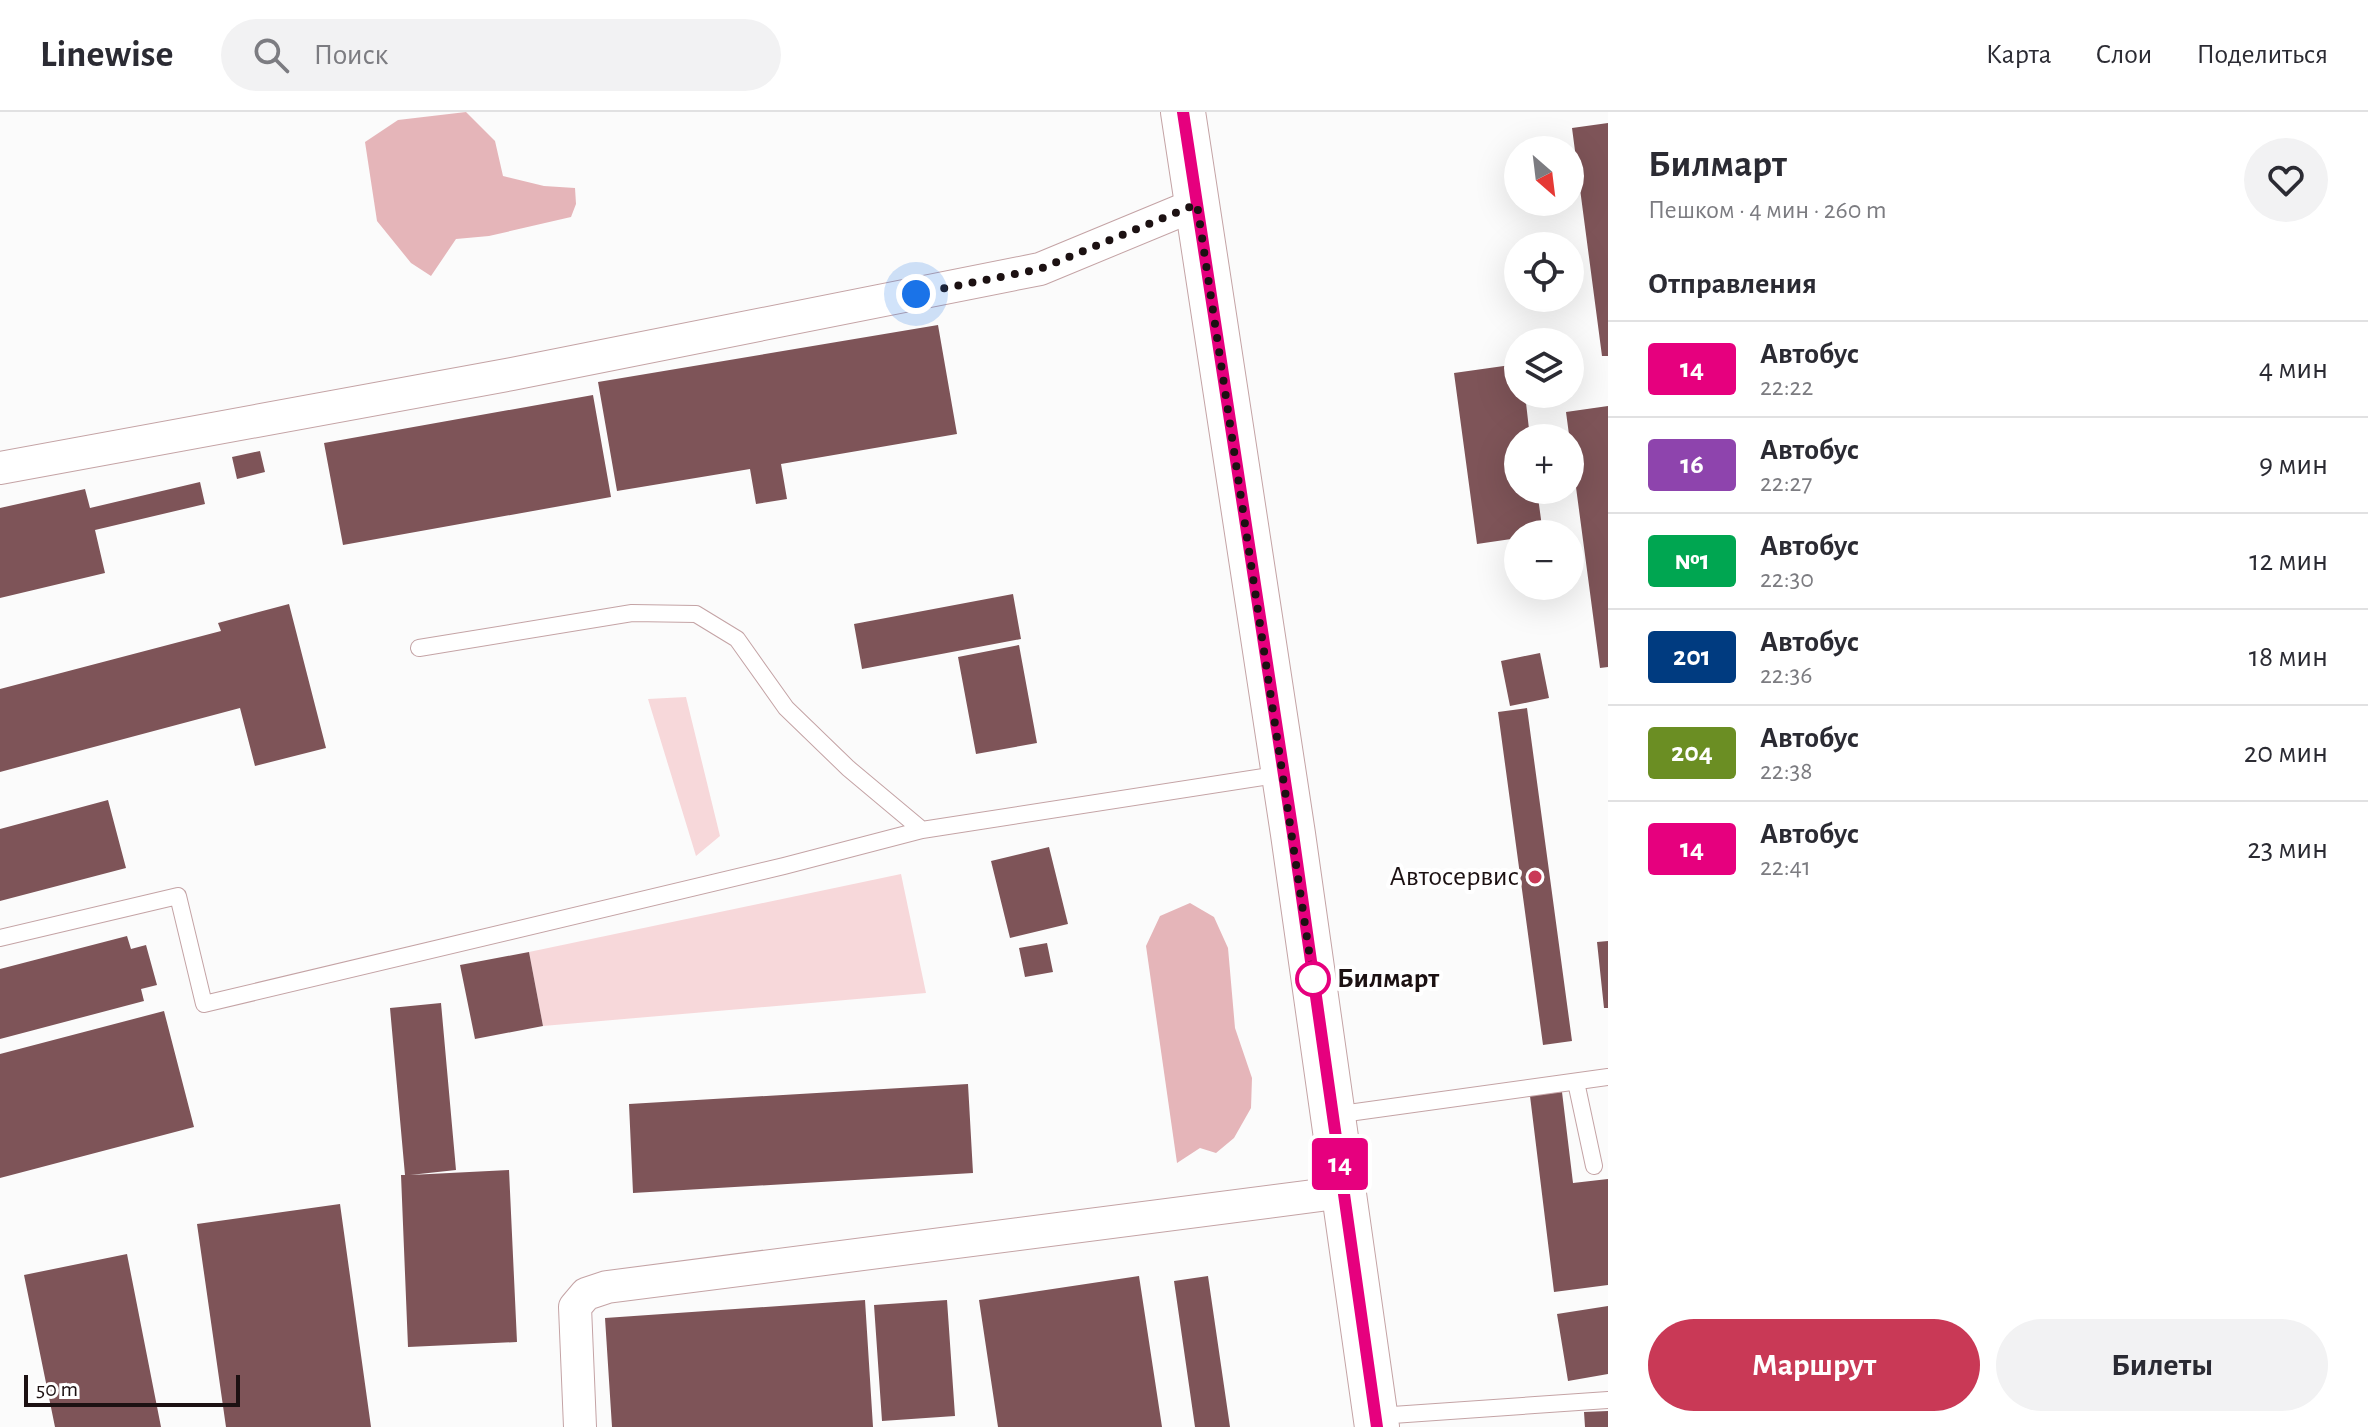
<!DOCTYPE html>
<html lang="ru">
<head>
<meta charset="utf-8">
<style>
	body { margin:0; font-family:"Alegreya Sans",sans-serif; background:#f2f2f3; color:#2b2b33; height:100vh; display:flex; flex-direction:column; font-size:30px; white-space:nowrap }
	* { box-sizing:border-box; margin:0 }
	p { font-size:26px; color:#7c7c81 }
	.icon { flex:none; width:44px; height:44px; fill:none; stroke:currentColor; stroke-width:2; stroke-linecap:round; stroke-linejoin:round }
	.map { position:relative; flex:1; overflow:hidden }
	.drawer { display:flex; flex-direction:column; background:#fff; width:760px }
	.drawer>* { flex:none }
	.badge { padding:0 16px; border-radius:6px; font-size:28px; line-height:52px }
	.needle { width:52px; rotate:152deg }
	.fabs { position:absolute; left:1504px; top:24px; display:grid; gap:16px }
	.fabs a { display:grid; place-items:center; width:80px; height:80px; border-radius:50%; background:#fff; box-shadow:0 8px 32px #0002; font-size:40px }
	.scale { position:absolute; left:24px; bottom:20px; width:216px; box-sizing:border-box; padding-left:8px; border:4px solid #1c1112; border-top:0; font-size:22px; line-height:28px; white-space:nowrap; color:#1c1112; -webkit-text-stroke:6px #fff; paint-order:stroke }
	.you { position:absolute; width:40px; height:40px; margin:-20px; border:6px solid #fff; border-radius:50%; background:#1a73e8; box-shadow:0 0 0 12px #1a73e833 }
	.map>.badge { position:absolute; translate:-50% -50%; box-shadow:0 0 0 4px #fff }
	h2 { padding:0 40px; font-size:30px; line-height:72px }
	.round { display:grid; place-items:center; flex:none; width:84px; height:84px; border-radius:42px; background:#f2f2f3 }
	.summary { display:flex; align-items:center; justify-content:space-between; height:136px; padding:0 40px }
	h1 { font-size:38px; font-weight:700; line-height:60px }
	.cta { display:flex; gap:16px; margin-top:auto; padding:16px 40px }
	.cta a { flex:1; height:92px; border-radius:48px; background:#c93956; color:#fff; font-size:32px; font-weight:700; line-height:92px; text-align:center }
	.cta a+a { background:#f2f2f3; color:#2b2b33 }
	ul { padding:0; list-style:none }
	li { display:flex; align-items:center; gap:24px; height:96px; padding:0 40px; border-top:2px solid #e1e1e2 }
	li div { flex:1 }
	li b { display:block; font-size:30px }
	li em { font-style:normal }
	li .badge { min-width:88px; font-weight:700; text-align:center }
	header { display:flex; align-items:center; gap:48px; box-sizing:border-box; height:112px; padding:0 40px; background:#fff; border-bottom:2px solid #e1e1e2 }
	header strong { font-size:38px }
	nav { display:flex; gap:44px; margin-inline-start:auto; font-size:28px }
	.search { width:560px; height:72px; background:#f2f2f3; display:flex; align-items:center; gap:20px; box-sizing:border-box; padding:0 28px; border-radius:44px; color:#7c7c81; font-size:30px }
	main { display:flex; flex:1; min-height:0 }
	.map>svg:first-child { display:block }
	.green { fill:#f7d8da }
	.water { fill:#e5b5b9 }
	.building { fill:#7e5458 }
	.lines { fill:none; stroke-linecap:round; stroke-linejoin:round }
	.lane-casing { stroke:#c4a3a5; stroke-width:18 }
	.street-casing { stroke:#c4a3a5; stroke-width:34 }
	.primary-casing { stroke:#c4a3a5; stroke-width:46 }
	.lane { stroke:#fff; stroke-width:16 }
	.street { stroke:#fff; stroke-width:32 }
	.primary { stroke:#fff; stroke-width:44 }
	.line-casing { stroke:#fff; stroke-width:18 }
	.line { stroke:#e6007e; stroke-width:12 }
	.walk { stroke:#1c1112; stroke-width:8; stroke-dasharray:0 14.4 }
	.poi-dot { fill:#c93956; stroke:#fff; stroke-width:3 }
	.stop-dot { fill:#fff; stroke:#e6007e; stroke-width:4 }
	.labels { text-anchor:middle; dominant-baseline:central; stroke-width:8; stroke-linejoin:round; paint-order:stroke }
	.poi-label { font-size:28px; fill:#1c1112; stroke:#fff; text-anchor:end }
	.stop-label { font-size:28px; font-weight:bold; fill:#1c1112; stroke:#fff; text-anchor:start }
</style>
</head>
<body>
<header>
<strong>Linewise</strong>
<div class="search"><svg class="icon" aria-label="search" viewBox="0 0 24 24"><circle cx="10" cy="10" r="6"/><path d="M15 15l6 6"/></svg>Поиск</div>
<nav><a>Карта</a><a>Слои</a><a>Поделиться</a></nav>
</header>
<main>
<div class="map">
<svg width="1608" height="1315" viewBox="0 0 1608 1315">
	<rect width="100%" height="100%" fill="#fbfbfb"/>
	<path class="green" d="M 686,585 L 720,724 L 696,744 L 648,587 Z
		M 901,762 L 926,881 L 543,914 L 529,840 Z"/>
	<path class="water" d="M 466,0 L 495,29 L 503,64 L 544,74 L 575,76 L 576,92 L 571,105 L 489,124 L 456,127 L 431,164 L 411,151 L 377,109 L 365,30 L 398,8 Z
		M 1190,791 L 1214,805 L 1228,836 L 1235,916 L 1252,966 L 1251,996 L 1234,1026 L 1216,1041 L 1200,1036 L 1177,1051 L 1146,834 L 1160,804 Z"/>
	<path class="building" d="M 1608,11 L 1608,244 L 1602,244 L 1572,16 Z
		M 938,213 L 957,322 L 781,352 L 787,387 L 756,392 L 750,357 L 617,379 L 598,270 Z
		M 1518,252 L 1518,282 L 1525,282 L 1530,326 L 1518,326 L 1518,378 L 1537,378 L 1543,422 L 1518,422 L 1518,426 L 1477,432 L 1454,261 Z
		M 593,283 L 611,385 L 343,433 L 324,331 Z
		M 1608,294 L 1608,555 L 1600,556 L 1566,300 Z
		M 260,339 L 265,360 L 237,367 L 232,345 Z
		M 200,370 L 205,392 L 95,418 L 105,461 L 0,486 L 0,396 L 85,377 L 90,396 Z
		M 1013,482 L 1021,527 L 862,557 L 854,512 Z
		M 289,492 L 326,636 L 255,654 L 240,596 L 0,660 L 0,577 L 221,519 L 218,511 Z
		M 1019,533 L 1037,631 L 976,642 L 958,545 Z
		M 1540,541 L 1549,586 L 1510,594 L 1501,549 Z
		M 1527,596 L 1572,929 L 1543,933 L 1498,600 Z
		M 108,688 L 126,756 L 0,789 L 0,717 Z
		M 1049,735 L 1068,812 L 1010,826 L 991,749 Z
		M 127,824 L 131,837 L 146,833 L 157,873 L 141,877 L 144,889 L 0,927 L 0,857 Z
		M 1608,829 L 1608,896 L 1604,896 L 1597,830 Z
		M 1047,831 L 1053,860 L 1025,865 L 1019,836 Z
		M 529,840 L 543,914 L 475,927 L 460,853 Z
		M 441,891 L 456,1058 L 410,1063 L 509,1058 L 517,1230 L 408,1235 L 401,1063 L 405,1063 L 390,896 Z
		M 164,899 L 194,1015 L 0,1066 L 0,942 Z
		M 968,972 L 973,1061 L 633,1081 L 629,992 Z
		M 1562,980 L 1573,1071 L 1608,1067 L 1608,1173 L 1554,1180 L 1530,984 Z
		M 340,1092 L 371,1315 L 226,1315 L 197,1112 Z
		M 127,1142 L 161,1315 L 55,1315 L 24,1163 Z
		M 1139,1164 L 1162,1315 L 998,1315 L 979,1188 Z
		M 1208,1164 L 1230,1315 L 1195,1315 L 1174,1169 Z
		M 865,1188 L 873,1315 L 612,1315 L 605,1206 Z
		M 947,1188 L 955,1304 L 882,1309 L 874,1193 Z
		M 1608,1194 L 1608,1262 L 1568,1269 L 1557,1202 Z
		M 1608,1299 L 1608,1315 L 1585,1315 L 1584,1300 Z"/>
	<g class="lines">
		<defs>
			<path id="lane" d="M 419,536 L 632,501 L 696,502 L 737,527 L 786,596 L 848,656 L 922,718
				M 0,826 L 178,784 L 204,892 L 784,754 L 922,718 L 1283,662
				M 1576,970 L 1594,1054
				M 1334,1003 L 1608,965
				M 1378,1304 L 1608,1288"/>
			<path id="street" d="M 0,356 L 512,262 L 1040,157 L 1197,92
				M 580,1315 L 575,1195 L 586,1182 L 607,1175 L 1344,1080"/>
			<path id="primary" d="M 1183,0 L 1293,722 L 1377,1315"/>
		</defs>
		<use href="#lane" class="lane-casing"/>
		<use href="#street" class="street-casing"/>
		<use href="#primary" class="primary-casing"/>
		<use href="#lane" class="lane"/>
		<use href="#street" class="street"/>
		<use href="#primary" class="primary"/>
	</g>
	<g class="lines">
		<defs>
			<path id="line" d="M 1183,0 L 1293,722 L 1377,1315"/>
		</defs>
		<use href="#line" class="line-casing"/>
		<use href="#line" class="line"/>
		<path class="walk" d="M 916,182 L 1040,157 L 1197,92 L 1315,879 L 1313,867"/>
	</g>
	<circle class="poi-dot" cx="1535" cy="765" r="8"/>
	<circle class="stop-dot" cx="1313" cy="867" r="16"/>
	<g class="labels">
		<g class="poi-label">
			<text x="1519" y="765">Автосервис</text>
		</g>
		<g class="stop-label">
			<text x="1337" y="867">Билмарт</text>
		</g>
	</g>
</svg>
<div class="fabs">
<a><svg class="needle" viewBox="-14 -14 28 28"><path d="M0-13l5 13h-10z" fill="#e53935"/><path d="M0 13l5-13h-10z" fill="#7c7c81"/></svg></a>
<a><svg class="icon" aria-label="locate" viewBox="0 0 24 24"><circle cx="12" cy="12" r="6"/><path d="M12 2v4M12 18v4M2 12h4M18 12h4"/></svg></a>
<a><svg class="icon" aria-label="layers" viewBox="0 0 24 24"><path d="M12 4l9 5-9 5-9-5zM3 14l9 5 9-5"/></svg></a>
<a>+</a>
<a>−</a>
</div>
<div class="scale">50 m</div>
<div class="you" style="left:916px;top:182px"></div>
<b class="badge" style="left:1340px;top:1052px;background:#e6007e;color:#fff">14</b>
</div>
<section class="drawer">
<div class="summary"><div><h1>Билмарт</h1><p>Пешком · 4 мин · 260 m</p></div><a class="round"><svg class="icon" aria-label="heart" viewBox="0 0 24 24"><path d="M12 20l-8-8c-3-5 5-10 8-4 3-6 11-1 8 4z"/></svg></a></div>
<h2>Отправления</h2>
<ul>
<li><span class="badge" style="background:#e6007e;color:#fff">14</span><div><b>Автобус</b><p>22:22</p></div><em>4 мин</em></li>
<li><span class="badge" style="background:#8e44ad;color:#fff">16</span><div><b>Автобус</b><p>22:27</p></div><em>9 мин</em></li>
<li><span class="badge" style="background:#00a651;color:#fff">№1</span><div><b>Автобус</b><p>22:30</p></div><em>12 мин</em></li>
<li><span class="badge" style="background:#003b80;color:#fff">201</span><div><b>Автобус</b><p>22:36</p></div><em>18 мин</em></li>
<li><span class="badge" style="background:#6b8e23;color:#fff">204</span><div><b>Автобус</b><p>22:38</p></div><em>20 мин</em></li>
<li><span class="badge" style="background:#e6007e;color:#fff">14</span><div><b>Автобус</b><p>22:41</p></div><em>23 мин</em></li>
</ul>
<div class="cta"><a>Маршрут</a><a>Билеты</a></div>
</section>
</main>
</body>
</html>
